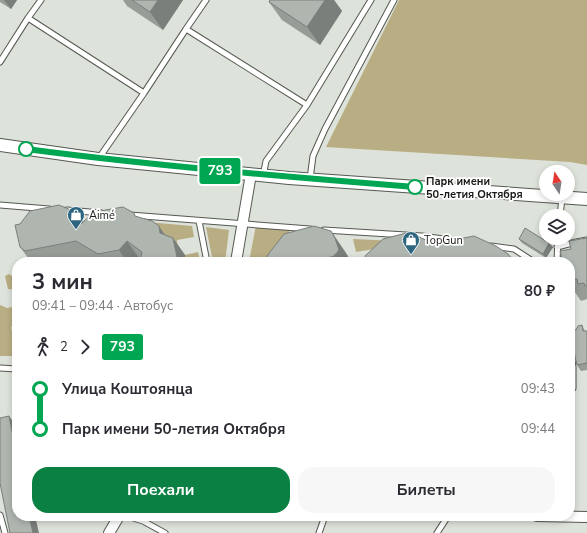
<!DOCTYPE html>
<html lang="ru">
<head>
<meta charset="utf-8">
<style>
	body { margin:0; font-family:"Nunito Sans",sans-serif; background:#f7f7f7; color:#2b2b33; height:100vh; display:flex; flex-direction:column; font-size:15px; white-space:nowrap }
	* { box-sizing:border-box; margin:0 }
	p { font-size:13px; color:#7c7c81 }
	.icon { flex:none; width:22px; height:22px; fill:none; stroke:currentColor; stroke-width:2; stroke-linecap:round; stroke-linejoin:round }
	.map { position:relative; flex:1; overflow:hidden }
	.sheet { position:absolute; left:12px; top:257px; width:563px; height:264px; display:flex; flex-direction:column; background:#fff; border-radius:16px; box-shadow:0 2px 6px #0003 }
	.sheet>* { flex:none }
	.badge { padding:0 8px; border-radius:3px; font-size:14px; line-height:26px }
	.needle { width:26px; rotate:348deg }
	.tools { position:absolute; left:539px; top:165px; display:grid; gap:8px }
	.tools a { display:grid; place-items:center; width:36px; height:36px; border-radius:50%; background:#fff; box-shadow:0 2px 6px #0003; font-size:20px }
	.map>.badge { position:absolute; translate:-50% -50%; box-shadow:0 0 0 2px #fff }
	.legs { display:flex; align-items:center; gap:6px; height:44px; padding:0 20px; font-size:13px }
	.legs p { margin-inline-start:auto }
	.headline { display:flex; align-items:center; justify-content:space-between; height:68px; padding:0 20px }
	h1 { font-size:22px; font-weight:700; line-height:30px }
	.button { display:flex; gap:8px; margin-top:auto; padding:8px 20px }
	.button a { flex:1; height:46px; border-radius:16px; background:#0b8043; color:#fff; font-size:16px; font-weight:700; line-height:46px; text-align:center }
	.button a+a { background:#f7f7f7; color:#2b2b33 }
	ul { padding:0 20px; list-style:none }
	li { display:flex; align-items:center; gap:14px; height:40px; font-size:15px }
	li i { display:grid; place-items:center; width:6px; height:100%; margin:0 5px; background:currentColor }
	li i::after { content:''; width:10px; height:10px; margin:-5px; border:3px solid; border-radius:50%; background:#fff }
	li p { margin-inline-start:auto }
	li:first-child i { background:linear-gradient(#0000 50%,currentColor 0) }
	li:last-child i { background:linear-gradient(currentColor 50%,#0000 0) }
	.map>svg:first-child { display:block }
	.green { fill:#b9ad83 }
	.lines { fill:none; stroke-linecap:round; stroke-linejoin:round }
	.service-casing { stroke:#555952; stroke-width:7 }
	.minor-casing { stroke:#555952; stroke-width:12 }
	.tertiary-casing { stroke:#555952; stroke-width:14 }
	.service { stroke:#fff; stroke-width:5 }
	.minor { stroke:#fff; stroke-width:10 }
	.tertiary { stroke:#fff; stroke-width:12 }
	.wall { fill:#969d97 }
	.shaded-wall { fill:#7a7f7b }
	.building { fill:#afb6b0; stroke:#7a7f7b }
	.line-1-casing { stroke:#fff; stroke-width:9 }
	.line-1 { stroke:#00a651; stroke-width:6 }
	.stop-1-dot { fill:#fff; stroke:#00a651; stroke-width:2 }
	.labels { text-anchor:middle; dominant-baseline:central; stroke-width:3.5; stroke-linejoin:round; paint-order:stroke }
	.stop-label { font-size:11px; font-weight:bold; fill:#181917; stroke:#fff; text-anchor:start }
	.poi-label { font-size:11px; fill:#181917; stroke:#fff; text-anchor:start }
</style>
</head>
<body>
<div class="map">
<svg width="587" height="533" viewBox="0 0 587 533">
	<rect width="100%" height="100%" fill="#dde2da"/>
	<path class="green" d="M 399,0 L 587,0 L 587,165 L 570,162 L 326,147 Z
		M 136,221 L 192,226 L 194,237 L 177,240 L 178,252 L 172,250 Z
		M 256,225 L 292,228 L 266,262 L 249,262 Z
		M 206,227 L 229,230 L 225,262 L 213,262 Z
		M 353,239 L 417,242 L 356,252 Z
		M 198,252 L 200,262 L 186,262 L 185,255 Z
		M 9,274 L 17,280 L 17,290 L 8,289 L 5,276 Z
		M 0,305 L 7,308 L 17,306 L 17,336 L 14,325 L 11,327 L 17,356 L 0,356 Z"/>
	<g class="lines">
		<defs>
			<path id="service" d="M 28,18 L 41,0
				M 186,29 L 206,0
				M 0,62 L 28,18 L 144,93 L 186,29 L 307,105
				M 99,158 L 144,93
				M 263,176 L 266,161 L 307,105 L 371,0
				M 310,179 L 313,156 L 325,129 L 394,0
				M 0,205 L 49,209
				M 67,210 L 101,213
				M 130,215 L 310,229
				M 560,216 L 562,198
				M 199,221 L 207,262
				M 324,230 L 422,236 L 457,241
				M 491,246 L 514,249 L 534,262
				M 557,247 L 576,242 L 587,240
				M 557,262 L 558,238
				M 570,348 L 573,367 L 571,367
				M 0,368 L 17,369
				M 570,388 L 573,388 L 573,367
				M 0,515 L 5,533
				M 127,516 L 143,521 L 165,533
				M 319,533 L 325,516
				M 437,533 L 448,516"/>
			<path id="minor" d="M 236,262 L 251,174
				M 537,516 L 587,517
				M 109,533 L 119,516"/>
			<path id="tertiary" d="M 0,145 L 98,159 L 289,178 L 587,199"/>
		</defs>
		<use href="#service" class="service-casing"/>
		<use href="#minor" class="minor-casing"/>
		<use href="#tertiary" class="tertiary-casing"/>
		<use href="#service" class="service"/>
		<use href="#minor" class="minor"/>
		<use href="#tertiary" class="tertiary"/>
	</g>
	<path class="wall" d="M 0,0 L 17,0 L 11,9 L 0,2 Z
		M 123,0 L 183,0 L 163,30 L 127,6 Z
		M 270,0 L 334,0 L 342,11 L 320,45 L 282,20 L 269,2 Z
		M 137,217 L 164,234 L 173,238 L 185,255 L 140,259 L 139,258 L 135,262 L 94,262 L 88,258 L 69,262 L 31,262 L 20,247 L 20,224 L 84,221 Z
		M 587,238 L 587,299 L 581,301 L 570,285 L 571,249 Z
		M 519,239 L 553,247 L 546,258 L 522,243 Z
		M 344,250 L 349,258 L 350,262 L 263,262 Z
		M 582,325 L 585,331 L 587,331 L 587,370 L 581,371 L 577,365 L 576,330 Z"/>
	<path class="shaded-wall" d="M 4,0 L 17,0 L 11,9 Z
		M 158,0 L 183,0 L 163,30 L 150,12 Z
		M 325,0 L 334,0 L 342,11 L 320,45 L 307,27 Z
		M 78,213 L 90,231 L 81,224 Z
		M 159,226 L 171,244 L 160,233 Z
		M 331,231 L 344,250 L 349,258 L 350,262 L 338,262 L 334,256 Z
		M 173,238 L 185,255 L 186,262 L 178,262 Z
		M 127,241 L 139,258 L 135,262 L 127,262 L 119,250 Z
		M 549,243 L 553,247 L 546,258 L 543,254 Z
		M 9,416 L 17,427 L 17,455 Z
		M 29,516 L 35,516 L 39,533 L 33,533 Z"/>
	<path class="building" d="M 132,0 L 158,0 L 150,12 Z
		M 270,0 L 325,0 L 307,27 L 269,2 Z
		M 59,205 L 78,213 L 81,224 L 94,212 L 123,207 L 134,213 L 135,216 L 152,221 L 159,226 L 160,233 L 173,238 L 178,262 L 140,262 L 142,252 L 127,241 L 119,250 L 98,254 L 76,241 L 25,251 L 20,247 L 15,225 L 20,224 L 30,211 Z
		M 314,226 L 331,231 L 335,238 L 339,250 L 334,256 L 318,261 L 313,262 L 263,262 L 270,252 L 284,234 Z
		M 525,228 L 549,243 L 543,254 L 519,239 Z
		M 410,232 L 433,244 L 474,236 L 496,246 L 508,254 L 515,262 L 367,262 L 365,256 L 383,239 Z
		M 587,238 L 587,285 L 585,286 L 584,283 L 578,284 L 577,279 L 570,280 L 570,262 L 563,262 L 560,251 L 571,249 L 569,241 Z
		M 582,325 L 583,331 L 587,331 L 587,363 L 577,365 L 570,335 L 570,328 L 576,330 L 578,326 Z
		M 9,416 L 17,455 L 17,516 L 29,516 L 33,533 L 10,533 L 0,483 L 0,418 Z"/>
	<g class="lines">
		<defs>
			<path id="line-1" d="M 26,149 C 155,166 285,177 415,187"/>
		</defs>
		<use href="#line-1" class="line-1-casing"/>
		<use href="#line-1" class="line-1"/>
	</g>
	<defs>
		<symbol id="shop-pin" viewBox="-11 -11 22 30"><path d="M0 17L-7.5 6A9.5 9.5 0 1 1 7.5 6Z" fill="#2e6680" stroke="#fff"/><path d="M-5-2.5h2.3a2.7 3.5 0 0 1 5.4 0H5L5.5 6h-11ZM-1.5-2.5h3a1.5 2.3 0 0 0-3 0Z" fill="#fff"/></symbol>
	</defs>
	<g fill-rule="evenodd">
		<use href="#shop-pin" x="66" y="205" width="20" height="27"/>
		<use href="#shop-pin" x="401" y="230" width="20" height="27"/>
	</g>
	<g class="stop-1-dot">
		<circle cx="26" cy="149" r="7"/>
		<circle cx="415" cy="187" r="7"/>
	</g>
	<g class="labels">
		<g class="stop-label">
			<text x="426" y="181">Парк имени<tspan x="426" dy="13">50-летия Октября</tspan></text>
		</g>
		<g class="poi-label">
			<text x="89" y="215">Aimé</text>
			<text x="424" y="240">TopGun</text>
		</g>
	</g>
</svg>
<div class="tools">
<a><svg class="needle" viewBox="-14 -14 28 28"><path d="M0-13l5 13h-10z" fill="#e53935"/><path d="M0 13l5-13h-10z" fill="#7c7c81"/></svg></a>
<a><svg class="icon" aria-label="layers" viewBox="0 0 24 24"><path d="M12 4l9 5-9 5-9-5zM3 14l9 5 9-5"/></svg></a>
</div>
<b class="badge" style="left:220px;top:171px;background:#00a651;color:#fff">793</b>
<section class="sheet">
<div class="headline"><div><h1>3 мин</h1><p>09:41 – 09:44 · Автобус</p></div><b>80 ₽</b></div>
<div class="legs"><svg class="icon" aria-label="walk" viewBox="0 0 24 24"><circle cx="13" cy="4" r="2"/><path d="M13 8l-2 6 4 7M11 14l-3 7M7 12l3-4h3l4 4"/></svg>2<svg class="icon" aria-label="forward" viewBox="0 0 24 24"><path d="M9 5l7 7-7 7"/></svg><b class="badge" style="background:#00a651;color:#fff">793</b></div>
<ul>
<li><i style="color:#00a651"></i><b>Улица Коштоянца</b><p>09:43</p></li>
<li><i style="color:#00a651"></i><b>Парк имени 50-летия Октября</b><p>09:44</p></li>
</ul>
<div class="button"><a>Поехали</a><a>Билеты</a></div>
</section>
</div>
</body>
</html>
